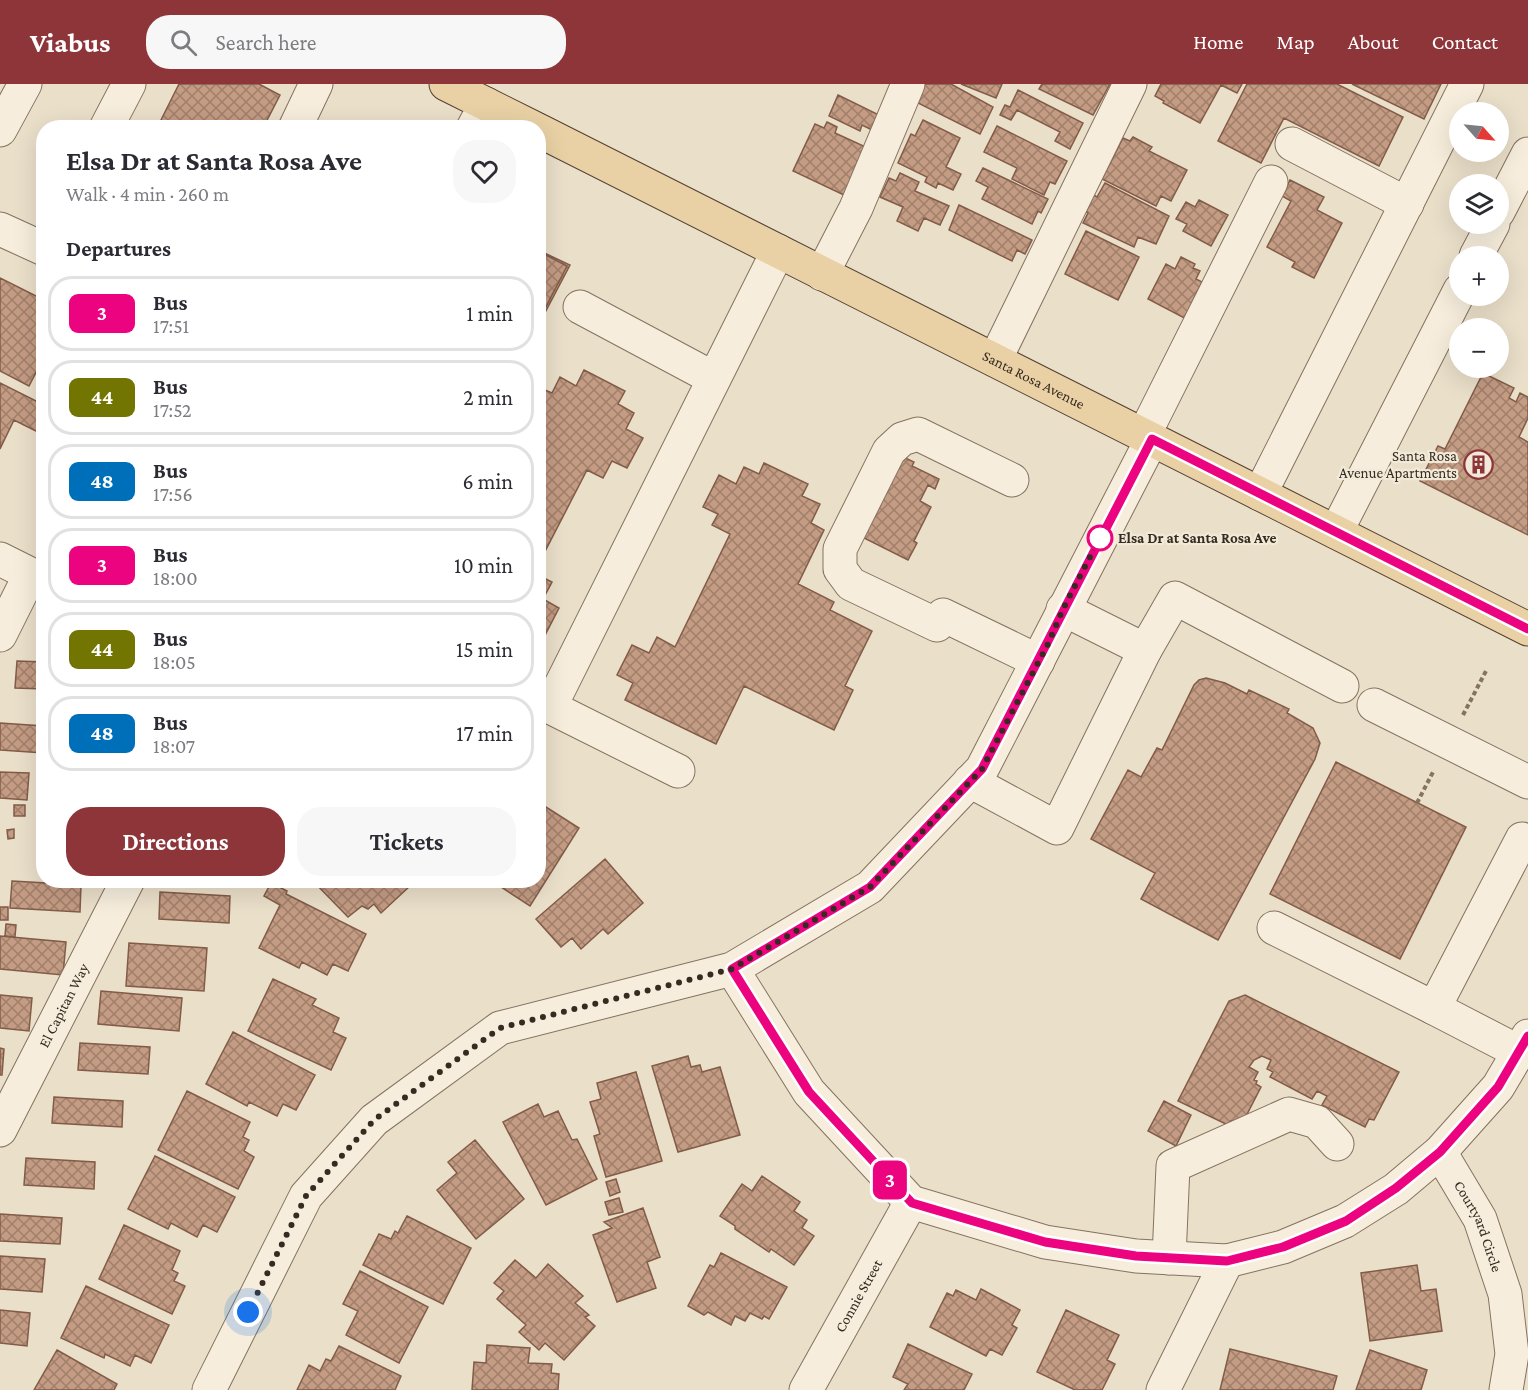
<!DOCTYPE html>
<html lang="en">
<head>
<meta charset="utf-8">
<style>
	body { margin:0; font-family:"Crimson Pro",serif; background:#f7f7f7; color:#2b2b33; height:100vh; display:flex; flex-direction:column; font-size:22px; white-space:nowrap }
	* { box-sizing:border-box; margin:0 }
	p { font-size:20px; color:#7c7c81 }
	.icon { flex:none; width:33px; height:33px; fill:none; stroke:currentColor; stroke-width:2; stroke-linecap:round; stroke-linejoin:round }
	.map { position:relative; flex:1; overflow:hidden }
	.details { position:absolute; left:36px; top:36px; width:510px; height:768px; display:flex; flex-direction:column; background:#fff; border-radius:24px; box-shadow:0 6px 24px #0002 }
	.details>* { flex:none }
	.badge { padding:0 12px; border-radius:9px; font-size:21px; line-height:39px }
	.needle { width:39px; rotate:117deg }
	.tools { position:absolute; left:1449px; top:18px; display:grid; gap:12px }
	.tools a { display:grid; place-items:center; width:60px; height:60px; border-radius:50%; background:#fff; box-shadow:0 6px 24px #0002; font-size:30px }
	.you { position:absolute; width:30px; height:30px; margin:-15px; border:4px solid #fff; border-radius:50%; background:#1a73e8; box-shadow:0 0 0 9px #1a73e833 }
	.map>.badge { position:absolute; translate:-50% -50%; box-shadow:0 0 0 3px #fff }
	h2 { padding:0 30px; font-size:22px; line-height:54px }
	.round { display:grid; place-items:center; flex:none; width:63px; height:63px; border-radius:24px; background:#f7f7f7 }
	.overview { display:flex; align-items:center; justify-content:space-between; height:102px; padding:0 30px }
	h1 { font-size:28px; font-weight:700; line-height:45px }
	.cta { display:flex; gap:12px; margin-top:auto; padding:12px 30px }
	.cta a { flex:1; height:69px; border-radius:24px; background:#8e353a; color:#fff; font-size:24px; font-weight:700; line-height:69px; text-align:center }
	.cta a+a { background:#f7f7f7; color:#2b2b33 }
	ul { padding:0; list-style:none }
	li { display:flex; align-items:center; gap:18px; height:75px; margin:0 12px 9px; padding:0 18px; border:3px solid #e1e1e2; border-radius:24px }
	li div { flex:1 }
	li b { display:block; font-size:22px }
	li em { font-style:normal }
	li .badge { min-width:66px; font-weight:700; text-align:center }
	header { display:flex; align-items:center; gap:36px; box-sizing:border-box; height:84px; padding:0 30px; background:#8e353a; color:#fff }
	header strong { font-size:28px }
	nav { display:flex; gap:33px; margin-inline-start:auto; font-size:21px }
	.search { width:420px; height:54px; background:#f7f7f7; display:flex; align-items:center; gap:15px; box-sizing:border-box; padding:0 21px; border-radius:24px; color:#7c7c81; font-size:22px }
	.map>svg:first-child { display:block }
	.building { fill:url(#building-cross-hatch); stroke:#825c48; stroke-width:1.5 }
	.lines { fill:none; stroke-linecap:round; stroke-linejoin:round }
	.minor-casing { stroke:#85725f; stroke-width:35 }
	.major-casing { stroke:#534133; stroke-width:35 }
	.path { stroke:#85725f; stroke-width:4; stroke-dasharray:4.5 3; stroke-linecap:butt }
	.minor { stroke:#f6eddc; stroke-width:33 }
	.major { stroke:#e9d1a5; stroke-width:33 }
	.line-casing { stroke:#fff; stroke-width:14 }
	.line { stroke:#ec0380; stroke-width:9 }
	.walk { stroke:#372b21; stroke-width:6; stroke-dasharray:0 10.8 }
	.stop-dot { fill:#fff; stroke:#ec0380; stroke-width:3 }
	.labels { text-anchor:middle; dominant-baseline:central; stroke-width:4.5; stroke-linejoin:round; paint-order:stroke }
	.street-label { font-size:15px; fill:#372b21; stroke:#f2ead8 }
	.poi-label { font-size:15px; fill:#372b21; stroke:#f2ead8; text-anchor:end }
	.stop-label { font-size:15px; font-weight:bold; fill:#372b21; stroke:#f2ead8; text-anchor:start }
</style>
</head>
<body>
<header>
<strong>Viabus</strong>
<div class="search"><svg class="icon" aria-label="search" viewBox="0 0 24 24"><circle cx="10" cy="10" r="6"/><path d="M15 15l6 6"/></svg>Search here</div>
<nav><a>Home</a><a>Map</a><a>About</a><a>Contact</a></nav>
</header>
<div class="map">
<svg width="1528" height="1306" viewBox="0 0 1528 1306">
	<defs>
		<pattern id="building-cross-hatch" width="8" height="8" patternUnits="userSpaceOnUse" patternTransform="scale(1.5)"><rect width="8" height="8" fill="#c49b83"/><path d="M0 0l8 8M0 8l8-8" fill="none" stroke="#a07f6b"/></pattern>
	</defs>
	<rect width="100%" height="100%" fill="#eadfc9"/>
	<path class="building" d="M 179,0 L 259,0 L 280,11 L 263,44 L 157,44 Z
		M 925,0 L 951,0 L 993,23 L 980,50 L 916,18 Z
		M 961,0 L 1002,0 L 996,14 Z
		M 1042,0 L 1110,0 L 1093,31 L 1039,5 Z
		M 1161,0 L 1242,0 L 1237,9 L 1221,1 L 1200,39 L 1163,19 L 1164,17 L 1155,12 Z
		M 1247,0 L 1337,0 L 1403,33 L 1379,82 L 1284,34 L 1261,79 L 1218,57 Z
		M 1352,0 L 1441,0 L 1424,35 Z
		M 1018,6 L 1083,39 L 1070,65 L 1055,57 L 1060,48 L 1017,26 L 1011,36 L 1000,31 L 1005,21 L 1010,23 Z
		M 838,11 L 879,31 L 872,46 L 862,41 L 860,47 L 829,32 Z
		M 923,36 L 960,54 L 946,83 L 961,90 L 953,106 L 938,99 L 936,104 L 925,98 L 927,93 L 898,79 L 911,50 L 915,52 Z
		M 827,38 L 837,43 L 835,49 L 868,64 L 846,112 L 793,87 L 815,40 L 824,44 Z
		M 997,42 L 1067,77 L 1055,100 L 1050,98 L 1044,111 L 1012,95 L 1017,84 L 984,68 Z
		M 1133,53 L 1152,63 L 1149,67 L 1187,86 L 1171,117 L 1161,112 L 1156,122 L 1102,95 L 1123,54 L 1130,57 Z
		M 983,84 L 1048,115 L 1041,129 L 1038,127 L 1032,140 L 982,115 L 988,103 L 976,97 Z
		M 900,89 L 919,98 L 915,107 L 949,122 L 940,141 L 924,134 L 918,147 L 897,137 L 903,123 L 880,113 L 889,94 L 896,97 Z
		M 1290,96 L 1324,113 L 1317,126 L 1342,139 L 1314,194 L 1292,183 L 1295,178 L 1267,163 L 1291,117 L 1282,112 Z
		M 1105,99 L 1169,132 L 1156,160 L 1138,153 L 1134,163 L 1083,139 L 1088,129 L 1083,126 L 1092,110 L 1097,113 Z
		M 1199,116 L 1228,131 L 1211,162 L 1183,147 L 1187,140 L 1176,135 L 1186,118 L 1195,123 Z
		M 959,121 L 1032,156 L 1025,170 L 1017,166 L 1012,177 L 949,146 Z
		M 1086,147 L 1139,173 L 1118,216 L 1065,190 Z
		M 538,166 L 570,181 L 538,242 Z
		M 538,167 L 567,182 L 538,238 Z
		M 1181,173 L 1195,180 L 1193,184 L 1200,187 L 1196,195 L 1202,198 L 1191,221 L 1198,225 L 1192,238 L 1148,215 L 1166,180 L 1175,185 Z
		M 0,194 L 44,216 L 44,273 L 29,302 L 0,287 Z
		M 584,286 L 625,307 L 618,320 L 634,329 L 626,345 L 643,354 L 627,384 L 612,377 L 603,394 L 587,386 L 538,481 L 538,303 L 552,309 L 560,293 L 576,302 Z
		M 1483,289 L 1514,304 L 1509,314 L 1516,318 L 1520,309 L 1528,313 L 1528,334 L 1519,353 L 1528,358 L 1528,451 L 1420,397 L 1438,362 L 1445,365 Z
		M 0,299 L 44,321 L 44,351 L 14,336 L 0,365 Z
		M 901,372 L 914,378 L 912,382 L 939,395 L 935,405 L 928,401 L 920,417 L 931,423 L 914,457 L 917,459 L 908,476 L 860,452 Z
		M 764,379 L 808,400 L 802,412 L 820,420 L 811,439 L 824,446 L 798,500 L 834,518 L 830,526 L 872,547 L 845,602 L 853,606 L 834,646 L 744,602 L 716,660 L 625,616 L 633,599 L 617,591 L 632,561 L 649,569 L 657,553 L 675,563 L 730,450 L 712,441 L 718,430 L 703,423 L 719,391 L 736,400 L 744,383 L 759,390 Z
		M 538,491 L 552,498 L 543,515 L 559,524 L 543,555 L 538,553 Z
		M 17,577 L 44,578 L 44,605 L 15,604 Z
		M 1206,594 L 1225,599 L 1247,610 L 1249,606 L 1289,625 L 1287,629 L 1313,644 L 1320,659 L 1315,675 L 1218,856 L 1141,815 L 1155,789 L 1091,755 L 1128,686 L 1141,693 L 1157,664 L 1162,666 L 1194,601 L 1199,596 Z
		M 0,639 L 44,642 L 44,669 L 0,666 Z
		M 1336,678 L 1466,743 L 1400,875 L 1270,810 Z
		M 0,688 L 29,689 L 27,716 L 0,714 Z
		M 538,718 L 579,744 L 530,822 L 498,801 L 501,796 L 538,796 Z
		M 14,721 L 25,721 L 25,732 L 14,732 Z
		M 14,745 L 14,754 L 8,755 L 7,746 Z
		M 39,746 L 44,746 L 44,773 L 37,772 Z
		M 605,775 L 643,819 L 608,850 L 603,845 L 581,865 L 572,854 L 561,863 L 536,835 Z
		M 312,796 L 405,796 L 410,802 L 381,829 L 374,820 L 368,825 L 362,822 L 348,833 Z
		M 12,797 L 81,801 L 80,828 L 10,824 Z
		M 271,799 L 287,807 L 286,810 L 366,850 L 348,887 L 333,880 L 327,891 L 302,878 L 299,884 L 259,864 L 280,821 L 264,812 Z
		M 160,808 L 230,812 L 229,839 L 159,835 Z
		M 0,823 L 8,823 L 8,836 L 0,836 Z
		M 6,840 L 16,841 L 15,853 L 5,852 Z
		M 0,852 L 66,858 L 63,891 L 0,885 Z
		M 129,859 L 207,864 L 204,907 L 126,902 Z
		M 273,895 L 316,915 L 312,921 L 339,934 L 333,948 L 346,954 L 331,986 L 248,947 Z
		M 101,907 L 182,914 L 179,947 L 98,940 Z
		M 0,911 L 32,914 L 29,947 L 0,944 Z
		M 1245,911 L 1399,988 L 1374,1036 L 1369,1035 L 1365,1043 L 1322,1021 L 1327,1012 L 1317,1007 L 1312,1015 L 1270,993 L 1273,988 L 1267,985 L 1271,976 L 1262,972 L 1254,976 L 1249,983 L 1258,988 L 1254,996 L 1257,997 L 1256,1000 L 1261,1003 L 1243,1038 L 1237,1039 L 1231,1037 L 1228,1041 L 1178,1017 L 1229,917 Z
		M 233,948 L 315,991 L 296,1026 L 283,1020 L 277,1032 L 249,1018 L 247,1022 L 206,1000 Z
		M 80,959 L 150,963 L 148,990 L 78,986 Z
		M 0,964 L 4,965 L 2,991 L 0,991 Z
		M 688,972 L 691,983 L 700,981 L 702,988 L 720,983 L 740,1051 L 678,1068 L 652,982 Z
		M 636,988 L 662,1077 L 606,1093 L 594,1052 L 600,1050 L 590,1018 L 601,1015 L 597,999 Z
		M 187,1007 L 250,1038 L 243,1053 L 249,1056 L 244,1067 L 254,1073 L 238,1105 L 158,1066 Z
		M 54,1013 L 123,1017 L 122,1043 L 52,1039 Z
		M 1164,1017 L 1191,1031 L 1176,1062 L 1148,1047 Z
		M 538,1020 L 544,1033 L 558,1027 L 572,1056 L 577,1055 L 597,1095 L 546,1121 L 503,1038 Z
		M 475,1056 L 524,1115 L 476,1155 L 437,1106 L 457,1089 L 448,1078 Z
		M 155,1072 L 235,1113 L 217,1148 L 203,1141 L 197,1153 L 171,1139 L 168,1145 L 128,1125 Z
		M 26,1074 L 95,1078 L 94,1105 L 24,1101 Z
		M 762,1092 L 800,1118 L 794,1127 L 807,1136 L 802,1144 L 814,1152 L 794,1181 L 771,1165 L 769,1168 L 735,1145 L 735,1142 L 720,1132 L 742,1100 L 752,1107 Z
		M 616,1095 L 620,1108 L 610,1112 L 606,1098 Z
		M 619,1114 L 623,1128 L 609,1131 L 605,1118 Z
		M 643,1124 L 660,1173 L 647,1178 L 656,1204 L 617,1218 L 593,1151 L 612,1144 L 604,1138 Z
		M 0,1130 L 62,1134 L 60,1160 L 0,1157 Z
		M 407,1132 L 471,1164 L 443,1220 L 363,1181 L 379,1150 L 391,1155 L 395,1147 L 398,1149 Z
		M 124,1141 L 180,1167 L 172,1186 L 178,1189 L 174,1197 L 185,1202 L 172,1230 L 99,1195 Z
		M 721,1169 L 787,1203 L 769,1235 L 764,1232 L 762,1235 L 750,1229 L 745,1237 L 735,1232 L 731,1241 L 708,1228 L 704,1231 L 688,1222 L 710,1181 L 714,1183 Z
		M 0,1172 L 45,1175 L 42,1208 L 0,1205 Z
		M 515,1176 L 536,1194 L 548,1180 L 583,1212 L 575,1219 L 589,1231 L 585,1233 L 595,1242 L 564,1276 L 545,1259 L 539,1266 L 519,1248 L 526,1241 L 497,1215 L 504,1207 L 494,1199 Z
		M 1417,1181 L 1421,1207 L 1436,1205 L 1442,1247 L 1370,1257 L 1361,1189 Z
		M 360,1187 L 428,1223 L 399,1279 L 346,1251 L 358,1227 L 343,1220 Z
		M 86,1202 L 169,1241 L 151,1279 L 135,1271 L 130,1282 L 105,1270 L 104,1274 L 61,1254 Z
		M 981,1205 L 1020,1226 L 1012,1241 L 1017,1244 L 1002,1271 L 990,1265 L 986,1272 L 930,1243 L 947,1209 L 953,1212 L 956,1206 L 976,1216 Z
		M 0,1226 L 30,1229 L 27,1262 L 0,1259 Z
		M 1066,1226 L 1119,1251 L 1107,1276 L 1115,1280 L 1102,1306 L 1075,1306 L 1037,1288 Z
		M 908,1260 L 972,1290 L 964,1306 L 904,1306 L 908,1300 L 893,1293 Z
		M 487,1261 L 530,1264 L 528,1279 L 552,1280 L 551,1289 L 559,1290 L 558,1306 L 472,1306 L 474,1278 L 486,1279 Z
		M 339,1262 L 401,1292 L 395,1306 L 297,1306 L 309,1281 L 320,1287 L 326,1275 L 331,1277 Z
		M 1230,1265 L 1337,1292 L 1333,1306 L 1220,1306 Z
		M 57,1266 L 117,1300 L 114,1306 L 34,1306 Z
		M 1370,1266 L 1427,1286 L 1421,1306 L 1356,1306 Z"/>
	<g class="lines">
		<defs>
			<g id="minor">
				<path d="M 106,44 L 129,0"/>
				<path d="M 295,44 L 316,0"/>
				<path d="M 473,44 L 486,20"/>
				<path d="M 0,46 L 25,0"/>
				<path d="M 1292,60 L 1407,120"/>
				<path d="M 1498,128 L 1528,70"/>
				<path d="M 0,145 L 44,165"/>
				<path d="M 1476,172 L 1493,140"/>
				<path d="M 822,190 L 856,124 L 908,0"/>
				<path d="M 580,223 L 713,294"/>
				<path d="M 995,276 L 1130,0"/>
				<path d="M 1144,351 L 1271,98"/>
				<path d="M 1260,410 L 1467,0"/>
				<path d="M 1336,448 L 1460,206"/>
				<path d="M 0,475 L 44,497"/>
				<path d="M 1063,525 L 1145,566 L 1175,514 L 1342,602"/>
				<path d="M 943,531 L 1038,577"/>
				<path d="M 937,541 L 851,500 L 840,485 L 840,465 L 889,367 L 902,355 L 918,350 L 1012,396"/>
				<path d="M 0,551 L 30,491"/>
				<path d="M 538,617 L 550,623 L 778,167"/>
				<path d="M 1374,621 L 1528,698"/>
				<path d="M 550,623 L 678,687"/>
				<path d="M 970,697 L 1057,744 L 1145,566"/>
				<path d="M 1274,844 L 1434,924 L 1522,755"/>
				<path d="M 732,885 L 809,1008 L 911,1118 L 1045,1158 L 1136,1172 L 1227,1177 L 1283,1163 L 1345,1137 L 1396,1105 L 1440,1068 L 1498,1003 L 1528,952"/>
				<path d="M 1434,924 L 1519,968"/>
				<path id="s1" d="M 0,1046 L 128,796"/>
				<path id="s2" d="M 1440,1068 L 1480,1135 L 1505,1210 L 1512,1270 L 1506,1306"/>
				<path d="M 1169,1174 L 1173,1082 L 1289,1030 L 1317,1038 L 1337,1060"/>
				<path d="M 209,1306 L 306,1112 L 374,1036 L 500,944 L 732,885 L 870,803 L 982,685 L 1152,355"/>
				<path id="s3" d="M 806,1306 L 911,1118"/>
				<path d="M 1163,1306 L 1227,1177"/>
			</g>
			<g id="major">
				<path d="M 446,0 L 534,44"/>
				<path id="s4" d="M 538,46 L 1528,545"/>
			</g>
		</defs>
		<use href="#minor" class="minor-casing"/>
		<use href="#major" class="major-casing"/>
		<path class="path" d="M 1463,631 L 1486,587
			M 1417,719 L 1433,688"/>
		<use href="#minor" class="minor"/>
		<use href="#major" class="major"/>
	</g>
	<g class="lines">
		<defs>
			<path id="line" d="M 1528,545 L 1152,355 L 982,685 L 870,803 L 732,885 L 809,1008 L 912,1119 L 1045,1158 L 1136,1172 L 1227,1177 L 1283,1163 L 1346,1137 L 1396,1104 L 1440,1068 L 1498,1003 L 1528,952"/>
		</defs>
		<use href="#line" class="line-casing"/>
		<use href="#line" class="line"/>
		<path class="walk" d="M 248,1228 L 306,1112 L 374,1036 L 500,944 L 732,885 L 870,803 L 982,685 L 1048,560 L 1063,525 L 1103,448 L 1100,454"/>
	</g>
	<defs>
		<symbol id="building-ring" viewBox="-11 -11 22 22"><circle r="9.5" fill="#f2ead8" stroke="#8e353a" stroke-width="1.5"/><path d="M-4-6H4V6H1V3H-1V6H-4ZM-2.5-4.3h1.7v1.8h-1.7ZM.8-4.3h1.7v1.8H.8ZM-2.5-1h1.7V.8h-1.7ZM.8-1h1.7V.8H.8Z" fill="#8e353a"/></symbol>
	</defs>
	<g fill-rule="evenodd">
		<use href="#building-ring" x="1462" y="364" width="33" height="33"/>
	</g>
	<circle class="stop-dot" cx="1100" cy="454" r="12"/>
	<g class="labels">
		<g class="street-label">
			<text stroke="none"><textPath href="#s4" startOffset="555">Santa Rosa Avenue</textPath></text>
			<text stroke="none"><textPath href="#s1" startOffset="140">El Capitan Way</textPath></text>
			<text stroke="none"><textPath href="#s2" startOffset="84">Courtyard Circle</textPath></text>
			<text stroke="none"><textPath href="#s3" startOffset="108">Connie Street</textPath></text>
		</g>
		<g class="poi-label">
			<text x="1457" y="372">Santa Rosa<tspan x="1457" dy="17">Avenue Apartments</tspan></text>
		</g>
		<g class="stop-label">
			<text x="1118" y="454">Elsa Dr at Santa Rosa Ave</text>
		</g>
	</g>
</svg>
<div class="tools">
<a><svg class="needle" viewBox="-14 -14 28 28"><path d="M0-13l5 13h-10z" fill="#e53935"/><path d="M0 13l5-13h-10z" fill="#7c7c81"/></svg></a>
<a><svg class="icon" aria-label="layers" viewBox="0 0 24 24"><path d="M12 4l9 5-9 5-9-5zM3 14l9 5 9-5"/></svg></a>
<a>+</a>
<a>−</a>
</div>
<div class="you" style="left:248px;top:1228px"></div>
<b class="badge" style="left:890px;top:1096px;background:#ec0380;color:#fff">3</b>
<section class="details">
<div class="overview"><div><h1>Elsa Dr at Santa Rosa Ave</h1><p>Walk · 4 min · 260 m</p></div><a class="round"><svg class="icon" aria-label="heart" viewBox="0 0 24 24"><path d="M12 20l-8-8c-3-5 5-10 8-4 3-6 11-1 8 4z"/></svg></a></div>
<h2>Departures</h2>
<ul>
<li><span class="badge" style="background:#ec0380;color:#fff">3</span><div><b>Bus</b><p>17:51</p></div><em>1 min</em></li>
<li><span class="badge" style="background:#727501;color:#fff">44</span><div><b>Bus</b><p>17:52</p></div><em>2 min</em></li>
<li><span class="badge" style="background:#006fba;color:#fff">48</span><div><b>Bus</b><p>17:56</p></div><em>6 min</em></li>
<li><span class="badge" style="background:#ec0380;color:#fff">3</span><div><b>Bus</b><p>18:00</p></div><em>10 min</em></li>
<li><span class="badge" style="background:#727501;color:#fff">44</span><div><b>Bus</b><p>18:05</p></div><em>15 min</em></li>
<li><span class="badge" style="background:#006fba;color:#fff">48</span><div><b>Bus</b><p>18:07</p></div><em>17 min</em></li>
</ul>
<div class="cta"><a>Directions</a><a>Tickets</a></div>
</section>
</div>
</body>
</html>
